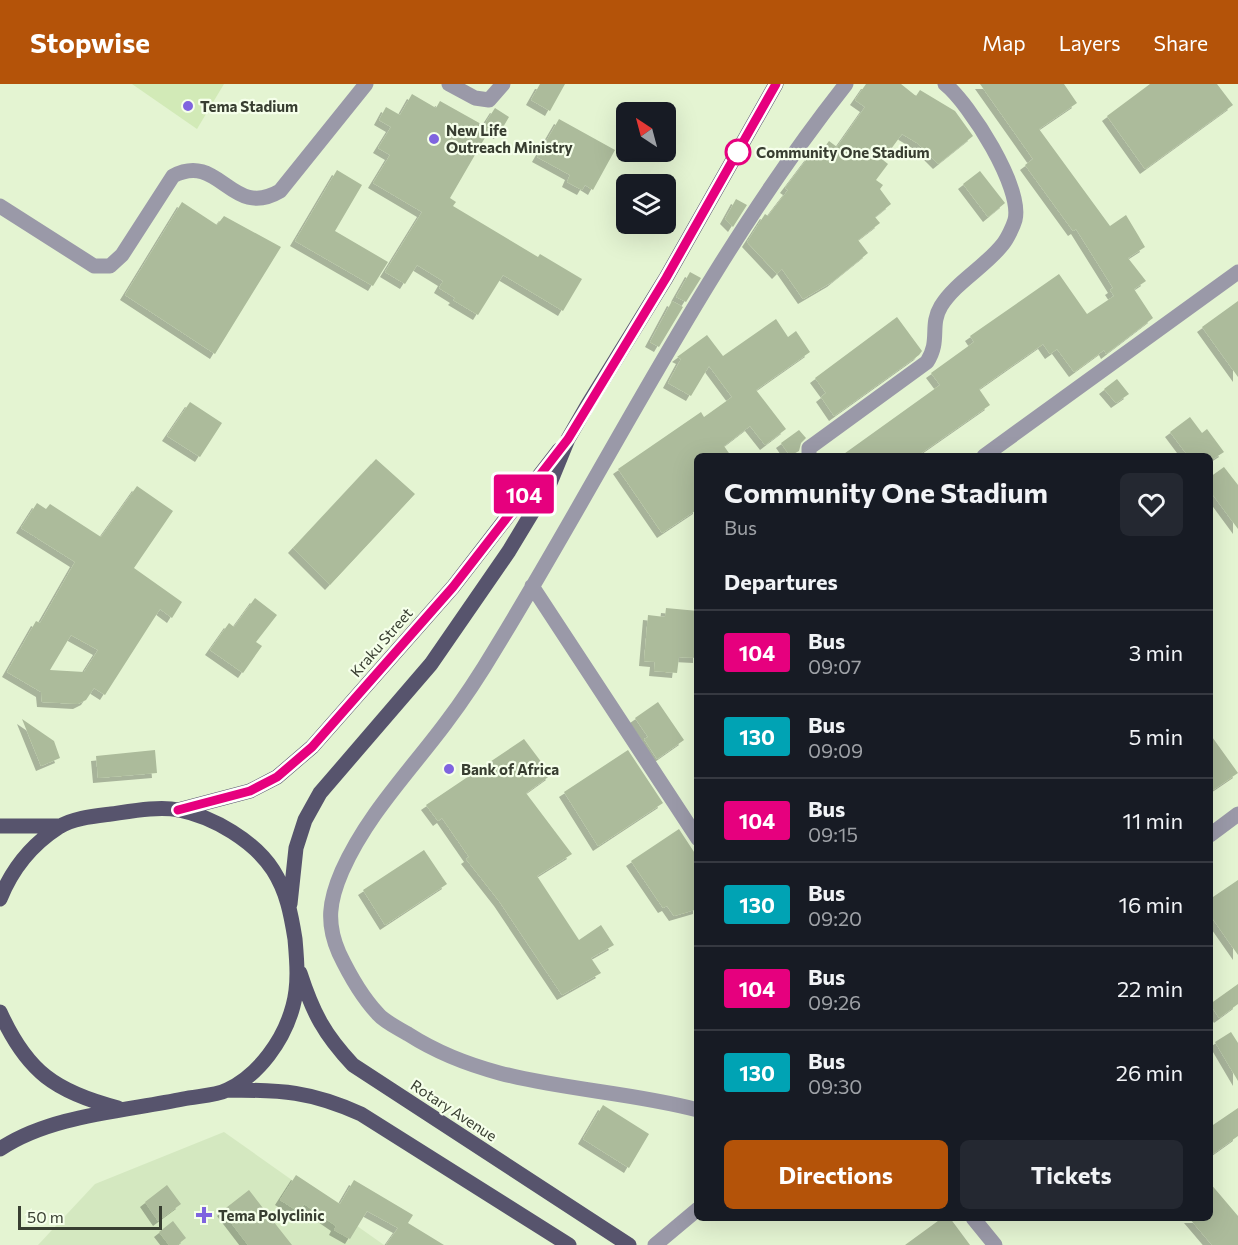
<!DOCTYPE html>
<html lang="en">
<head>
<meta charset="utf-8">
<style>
	body { margin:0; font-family:Commissioner,sans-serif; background:#242831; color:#f1f3f6; height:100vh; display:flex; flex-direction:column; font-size:22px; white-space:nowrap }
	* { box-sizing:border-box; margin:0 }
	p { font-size:20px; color:#9ea1a6 }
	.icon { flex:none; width:33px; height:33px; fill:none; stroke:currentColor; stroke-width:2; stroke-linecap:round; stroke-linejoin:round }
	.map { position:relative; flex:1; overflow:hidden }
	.side { position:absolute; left:694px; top:369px; width:519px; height:768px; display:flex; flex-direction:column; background:#171b24; border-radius:9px; box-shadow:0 6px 24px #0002 }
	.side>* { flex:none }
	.badge { padding:0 12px; border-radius:4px; font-size:21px; line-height:39px }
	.needle { width:39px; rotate:324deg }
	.controls { position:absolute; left:616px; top:18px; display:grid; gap:12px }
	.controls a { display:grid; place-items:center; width:60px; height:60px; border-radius:9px; background:#171b24; box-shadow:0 6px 24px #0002; font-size:30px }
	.scale { position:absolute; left:18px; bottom:15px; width:144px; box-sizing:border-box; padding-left:6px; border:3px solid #383e31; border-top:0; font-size:16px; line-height:21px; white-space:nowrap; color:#383e31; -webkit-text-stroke:4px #f5ffea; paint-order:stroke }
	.map>.badge { position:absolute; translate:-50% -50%; box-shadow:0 0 0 3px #fff }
	h2 { padding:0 30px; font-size:22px; line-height:54px }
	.round { display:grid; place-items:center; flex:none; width:63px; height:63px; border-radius:9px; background:#242831 }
	.headline { display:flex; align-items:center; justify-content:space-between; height:102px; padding:0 30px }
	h1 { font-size:28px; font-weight:700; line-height:45px }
	.primary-button { display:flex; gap:12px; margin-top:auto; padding:12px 30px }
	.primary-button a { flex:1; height:69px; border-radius:9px; background:#b45309; color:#fff; font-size:24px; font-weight:700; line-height:69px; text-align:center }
	.primary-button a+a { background:#242831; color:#f1f3f6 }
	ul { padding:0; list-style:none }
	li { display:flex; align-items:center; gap:18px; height:84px; padding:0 30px; border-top:2px solid #363941 }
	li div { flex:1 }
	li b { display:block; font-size:22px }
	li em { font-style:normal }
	li .badge { min-width:66px; font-weight:700; text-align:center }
	header { display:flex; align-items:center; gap:36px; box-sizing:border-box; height:84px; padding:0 30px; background:#b45309; color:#fff }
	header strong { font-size:28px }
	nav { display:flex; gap:33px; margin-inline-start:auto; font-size:21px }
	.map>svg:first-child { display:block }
	.built { fill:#d4e8c0 }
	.green { fill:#d2eab7 }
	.building { fill:#acbb9b; fill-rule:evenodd; filter:url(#shadow) }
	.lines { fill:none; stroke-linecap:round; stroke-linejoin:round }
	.minor { stroke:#9a99a8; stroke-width:15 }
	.major { stroke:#57546d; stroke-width:15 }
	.line-casing { stroke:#fff; stroke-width:14 }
	.line { stroke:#e6007e; stroke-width:9 }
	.poi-dot { fill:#7f64df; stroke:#f5ffea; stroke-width:2 }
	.stop-dot { fill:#fff; stroke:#e6007e; stroke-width:3 }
	.labels { text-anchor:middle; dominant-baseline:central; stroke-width:4.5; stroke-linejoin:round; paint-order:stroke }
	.poi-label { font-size:15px; font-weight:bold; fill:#383e31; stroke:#f5ffea; text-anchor:start }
	.stop-label { font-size:15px; font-weight:bold; fill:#383e31; stroke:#f5ffea; text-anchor:start }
	.street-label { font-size:15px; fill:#383e31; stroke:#f5ffea }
</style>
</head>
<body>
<header>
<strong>Stopwise</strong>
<nav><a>Map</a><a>Layers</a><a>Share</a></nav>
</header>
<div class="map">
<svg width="1238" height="1161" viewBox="0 0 1238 1161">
	<defs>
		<filter id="shadow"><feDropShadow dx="-5" dy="5" stdDeviation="0" flood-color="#0004"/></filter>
	</defs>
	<rect width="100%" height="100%" fill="#e4f4d2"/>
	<path class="built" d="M 224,1048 L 384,1161 L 38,1161 L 95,1100 Z"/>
	<path class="green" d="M 132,0 L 224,0 L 197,45 Z"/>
	<path class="building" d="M 540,0 L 565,0 L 550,27 L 531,16 Z
		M 866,0 L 901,0 L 916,12 L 920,6 L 955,27 L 973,52 L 938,80 L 917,59 L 902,50 L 883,76 L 888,80 L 876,96 L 883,101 L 880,105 L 891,120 L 875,133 L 880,139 L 858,156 L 868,169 L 832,198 L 803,215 L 782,185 L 777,190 L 747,158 L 765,130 L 768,132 L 788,106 L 785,104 L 810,71 L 816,75 L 829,57 L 837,63 L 865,23 L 855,16 Z
		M 980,0 L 1064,0 L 1077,19 L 1039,45 L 1110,142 L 1126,131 L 1138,151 L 1145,163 L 1128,174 L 1146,197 L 1134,205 L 1153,234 L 1106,270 L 1104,266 L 1074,288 L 1057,265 L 1050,270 L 1043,260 L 979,305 L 990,321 L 917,372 L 841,372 L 940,301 L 931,289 L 974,258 L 970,252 L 1059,190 L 1087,230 L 1114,212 L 1110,206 L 1113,204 L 1076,145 L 1073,147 L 1025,81 L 1033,75 Z
		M 1150,0 L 1217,0 L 1233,21 L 1145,85 L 1107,32 Z
		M 412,10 L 436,24 L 440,17 L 490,45 L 450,114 L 456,118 L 453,122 L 538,173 L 540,170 L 582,195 L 563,227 L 503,191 L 478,231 L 453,216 L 455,214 L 439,204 L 443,197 L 417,181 L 405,200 L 385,188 L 422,128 L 373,99 L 390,71 L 378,64 L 391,43 L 379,36 L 386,23 L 400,31 Z
		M 495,24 L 509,33 L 499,50 L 484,41 Z
		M 559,35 L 615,66 L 593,106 L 585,101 L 582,106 L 567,98 L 570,91 L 537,73 Z
		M 337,86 L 362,101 L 335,147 L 388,178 L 373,202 L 295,157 Z
		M 980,87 L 1005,119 L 988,133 L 963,100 Z
		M 736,115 L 747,121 L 733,143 L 725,135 Z
		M 182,118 L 217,141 L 224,132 L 281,163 L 215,270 L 125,211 Z
		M 690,188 L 701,194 L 686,218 L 676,213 Z
		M 672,217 L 683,223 L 659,263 L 650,258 Z
		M 1238,217 L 1238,293 L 1202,243 Z
		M 897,233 L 922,267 L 919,271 L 834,332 L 821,313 L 826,309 L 815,294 Z
		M 776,235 L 788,253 L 796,247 L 810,268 L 756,306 L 786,345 L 765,361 L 750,342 L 724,362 L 731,372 L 698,372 L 698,425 L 662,449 L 618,385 L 701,328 L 704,333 L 732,313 L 709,282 L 691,312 L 668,299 L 681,275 L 677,273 L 707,251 L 723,272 Z
		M 1117,295 L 1129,310 L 1116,319 L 1104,305 Z
		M 190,318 L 222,339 L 200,373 L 167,352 Z
		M 1190,333 L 1202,349 L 1207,345 L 1224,368 L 1210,377 L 1210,372 L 1188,372 L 1170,348 Z
		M 799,346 L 806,354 L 801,359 L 799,367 L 790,372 L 781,359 Z
		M 376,375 L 415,410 L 330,501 L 293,464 Z
		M 1224,383 L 1238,401 L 1238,445 L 1210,407 L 1210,393 Z
		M 137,402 L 173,427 L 134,484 L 182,518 L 172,534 L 160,525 L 105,611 L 94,604 L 86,616 L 78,620 L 42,618 L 41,608 L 7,588 L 36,537 L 40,539 L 75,478 L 21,444 L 37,419 L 46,425 L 50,420 L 101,453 ZM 71,551 L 98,566 L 84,588 L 50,586 Z
		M 255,514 L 277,531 L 256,558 L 262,562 L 243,589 L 210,566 L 229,539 L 234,543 Z
		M 666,524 L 698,527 L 698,574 L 679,573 L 677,589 L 654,587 L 655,578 L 644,577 L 648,531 L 665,533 Z
		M 658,618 L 684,656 L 657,675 L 644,655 L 648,653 L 635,634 Z
		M 22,635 L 54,657 L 60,674 L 41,682 Z
		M 1210,650 L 1238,689 L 1210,708 Z
		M 524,655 L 551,691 L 526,709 L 572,770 L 537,792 L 579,856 L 601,841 L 614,861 L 591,874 L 601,889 L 562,911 L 499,817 L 466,775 L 469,773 L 442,734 L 438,737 L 426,721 Z
		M 155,666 L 157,689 L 98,694 L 96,672 Z
		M 628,666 L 663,719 L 598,762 L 564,708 Z
		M 679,745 L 698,774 L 698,825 L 674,832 L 667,822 L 663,824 L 631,777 Z
		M 424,766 L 447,800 L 385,841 L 363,806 Z
		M 1238,796 L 1238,871 L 1210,831 L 1210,815 Z
		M 1238,900 L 1238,920 L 1219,934 L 1210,920 Z
		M 1231,948 L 1238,959 L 1238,997 L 1215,958 Z
		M 603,1021 L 649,1050 L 629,1084 L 583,1055 Z
		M 1238,1024 L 1238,1052 L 1210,1072 L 1210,1043 Z
		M 296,1091 L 340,1120 L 354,1096 L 413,1131 L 408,1139 L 444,1161 L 386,1161 L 398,1144 L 367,1127 L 350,1155 L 334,1146 L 336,1142 L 304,1120 L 299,1128 L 280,1116 Z
		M 1210,1099 L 1238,1132 L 1238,1161 L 1212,1161 L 1189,1134 L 1210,1134 Z
		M 167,1101 L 181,1120 L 158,1137 L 145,1118 Z
		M 249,1106 L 266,1128 L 292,1161 L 248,1161 L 222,1127 Z
		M 942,1134 L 950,1134 L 970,1161 L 905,1161 Z
		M 173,1137 L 186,1154 L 177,1161 L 169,1161 L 159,1148 Z"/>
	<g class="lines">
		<path class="minor" d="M 449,0 L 475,14 L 489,16 L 503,0
			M 0,122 L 94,182 L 110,182 L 122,171 L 173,92 C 220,67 231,136 280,107 L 366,0
			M 809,372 L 809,364 L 927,278 C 941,256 929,242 941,222 C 956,198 985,183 1003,160 C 1007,155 1013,143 1015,136 C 1023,104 970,20 945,0
			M 984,372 L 1238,188
			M 532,502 L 698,755
			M 1210,751 L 1238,730
			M 698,1026 C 599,1000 497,1007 408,950 C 398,944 385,938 378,930 C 362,913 349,890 339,869 C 326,839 329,817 342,787 C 367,731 409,688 445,640 C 464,615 481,589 497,562 C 612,374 709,173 846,0
			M 973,1134 L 995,1161
			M 655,1161 L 698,1125"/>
		<path class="major" d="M 178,726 L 250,707 L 277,693 L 312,663 L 453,503 L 559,366
			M 0,742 L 61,742
			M 0,815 C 12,785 31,761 59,743 C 73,734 95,732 111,730 C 132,727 159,722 179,726 C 214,733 254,757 273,786 C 287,808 291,830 295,855 C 297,878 299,900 293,922 C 284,956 259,991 227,1006 C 215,1012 197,1012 183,1015 C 125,1027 50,1031 0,1065
			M 290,820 L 296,764 L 305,736 L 320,709 L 431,580 L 509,467 L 550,399 L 568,355 L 587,322 L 666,194 L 776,0
			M 300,889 C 313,929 324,950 353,981 L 629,1161
			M 0,928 C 27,988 56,1008 118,1024
			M 227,1006 C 282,1006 310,1007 361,1030 L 569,1161"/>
	</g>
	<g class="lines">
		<defs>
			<path id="line" d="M 178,726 L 250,707 L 277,693 L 312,663 L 453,503 L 568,355 L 666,194 L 776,0"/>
		</defs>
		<use href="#line" class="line-casing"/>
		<use href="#line" class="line"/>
	</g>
	<g class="poi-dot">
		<circle cx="188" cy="22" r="6"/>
		<circle cx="434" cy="55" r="6"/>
		<circle cx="449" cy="685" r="6"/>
		<path d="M201 1122h6v6h6v6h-6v6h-6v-6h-6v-6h6z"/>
	</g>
	<circle class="stop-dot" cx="738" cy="68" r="12"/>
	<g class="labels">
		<g class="poi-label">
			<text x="200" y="22">Tema Stadium</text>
			<text x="446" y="46">New Life<tspan x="446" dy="17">Outreach Ministry</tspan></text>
			<text x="461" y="685">Bank of Africa</text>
			<text x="218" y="1131">Tema Polyclinic</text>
		</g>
		<g class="stop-label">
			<text x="756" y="68">Community One Stadium</text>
		</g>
		<g class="street-label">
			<text transform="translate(381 558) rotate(-49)">Kraku Street</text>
			<text transform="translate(454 1026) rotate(33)">Rotary Avenue</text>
		</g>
	</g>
</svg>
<div class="controls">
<a><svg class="needle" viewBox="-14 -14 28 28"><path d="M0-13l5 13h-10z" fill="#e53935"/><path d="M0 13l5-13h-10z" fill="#9ea1a6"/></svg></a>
<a><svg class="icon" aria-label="layers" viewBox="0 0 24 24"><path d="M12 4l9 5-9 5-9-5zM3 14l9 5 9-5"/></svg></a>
</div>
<div class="scale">50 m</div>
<b class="badge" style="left:524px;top:410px;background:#e6007e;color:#fff">104</b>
<section class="side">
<div class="headline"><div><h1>Community One Stadium</h1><p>Bus</p></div><a class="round"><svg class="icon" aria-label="heart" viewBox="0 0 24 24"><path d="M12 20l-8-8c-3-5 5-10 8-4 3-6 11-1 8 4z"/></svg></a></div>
<h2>Departures</h2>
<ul>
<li><span class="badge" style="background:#e6007e;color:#fff">104</span><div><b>Bus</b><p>09:07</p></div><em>3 min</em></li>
<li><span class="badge" style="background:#00a3b4;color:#fff">130</span><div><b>Bus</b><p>09:09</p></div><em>5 min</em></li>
<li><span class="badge" style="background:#e6007e;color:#fff">104</span><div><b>Bus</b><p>09:15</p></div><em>11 min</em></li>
<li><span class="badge" style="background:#00a3b4;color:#fff">130</span><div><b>Bus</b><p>09:20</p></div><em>16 min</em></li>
<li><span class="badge" style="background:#e6007e;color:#fff">104</span><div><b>Bus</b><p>09:26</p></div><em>22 min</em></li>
<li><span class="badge" style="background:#00a3b4;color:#fff">130</span><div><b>Bus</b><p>09:30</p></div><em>26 min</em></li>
</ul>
<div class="primary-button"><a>Directions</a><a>Tickets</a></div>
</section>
</div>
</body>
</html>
